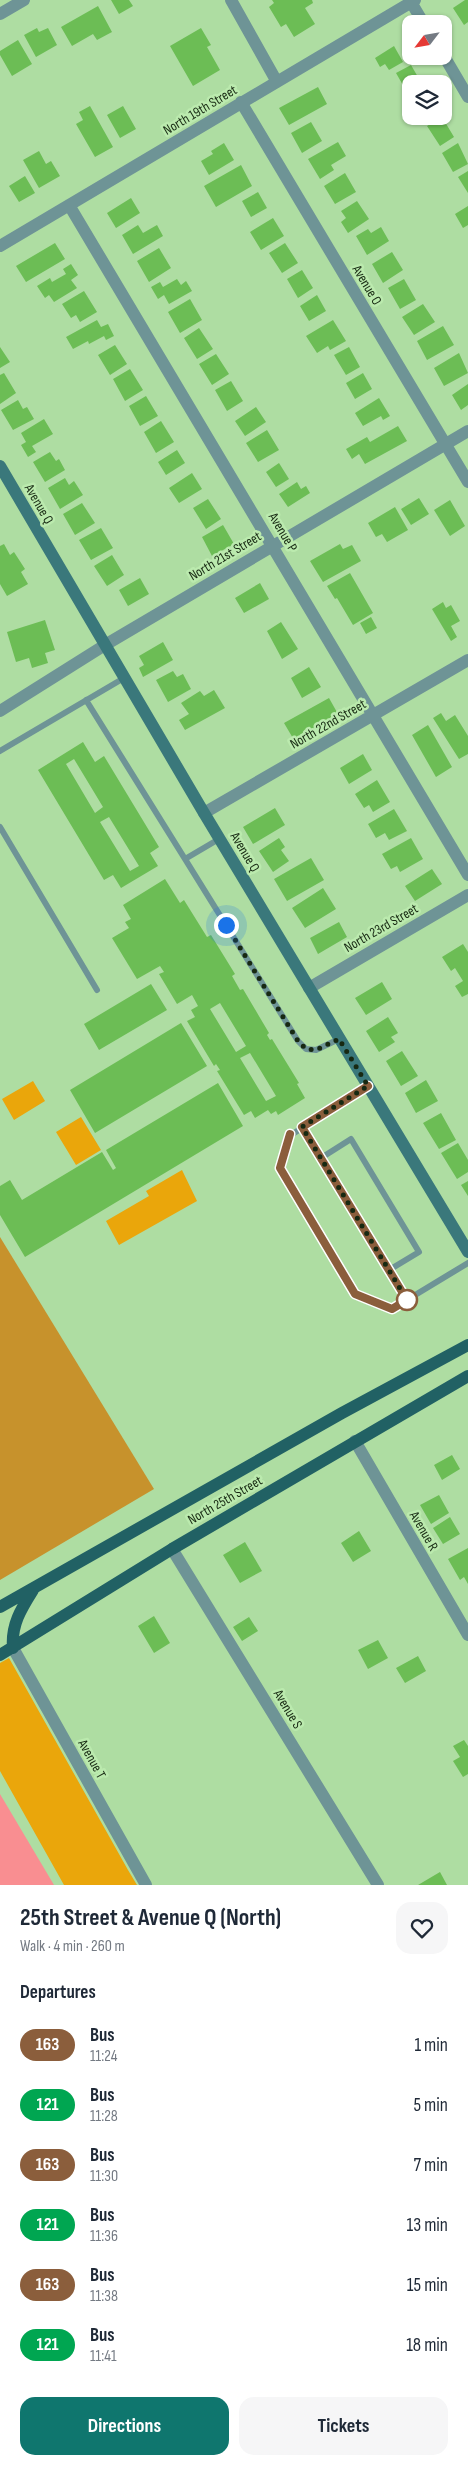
<!DOCTYPE html>
<html lang="en">
<head>
<meta charset="utf-8">
<style>
	body { margin:0; font-family:"Sofia Sans Condensed",sans-serif; background:#f6f6f7; color:#1f2937; height:100vh; display:flex; flex-direction:column; font-size:19px; white-space:nowrap }
	* { box-sizing:border-box; margin:0 }
	p { font-size:16px; color:#747a83 }
	.icon { flex:none; width:28px; height:28px; fill:none; stroke:currentColor; stroke-width:2; stroke-linecap:round; stroke-linejoin:round }
	.map { position:relative; height:1885px; overflow:hidden }
	.side { display:flex; flex-direction:column; background:#fff; flex:1 }
	.side>* { flex:none }
	.badge { padding:0 10px; border-radius:16px; font-size:18px; line-height:32px }
	.needle { width:32px; rotate:239deg }
	.buttons { position:absolute; left:402px; top:15px; display:grid; gap:10px }
	.buttons a { display:grid; place-items:center; width:50px; height:50px; border-radius:10px; background:#fff; box-shadow:0 1px 4px #0004; font-size:25px }
	.you { position:absolute; width:25px; height:25px; margin:-12px; border:4px solid #fff; border-radius:50%; background:#1a73e8; box-shadow:0 0 0 8px #1a73e833 }
	.map>.badge { position:absolute; translate:-50% -50%; box-shadow:0 0 0 2px #fff }
	h2 { padding:0 20px; font-size:19px; line-height:45px }
	.round { display:grid; place-items:center; flex:none; width:52px; height:52px; border-radius:15px; background:#f6f6f7 }
	.headline { display:flex; align-items:center; justify-content:space-between; height:85px; padding:0 20px }
	h1 { font-size:24px; font-weight:700; line-height:38px }
	.cta { display:flex; gap:10px; margin-top:auto; padding:10px 20px }
	.cta a { flex:1; height:58px; border-radius:15px; background:#0f766e; color:#fff; font-size:20px; font-weight:700; line-height:58px; text-align:center }
	.cta a+a { background:#f6f6f7; color:#1f2937 }
	ul { padding:0; list-style:none }
	li { display:flex; align-items:center; gap:15px; height:60px; padding:0 20px }
	li div { flex:1 }
	li b { display:block; font-size:19px }
	li em { font-style:normal }
	li .badge { min-width:55px; font-weight:700; text-align:center }
	.map>svg:first-child { display:block }
	.green { fill:#eaa60b }
	.forest { fill:#c7922c }
	.water { fill:#f98e91 }
	.building { fill:#6cbd55; fill-rule:evenodd }
	.lines { fill:none; stroke-linecap:round; stroke-linejoin:round }
	.lane { stroke:#6e9496; stroke-width:6 }
	.street { stroke:#6e9496; stroke-width:12 }
	.secondary { stroke:#3a787b; stroke-width:12 }
	.primary { stroke:#216164; stroke-width:12 }
	.line-casing { stroke:#fff; stroke-width:11 }
	.line { stroke:#8b5e3c; stroke-width:8 }
	.walk { stroke:#172912; stroke-width:5; stroke-dasharray:0 9 }
	.stop-dot { fill:#fff; stroke:#8b5e3c; stroke-width:2.5 }
	.labels { text-anchor:middle; dominant-baseline:central; stroke-width:5; stroke-linejoin:round; paint-order:stroke }
	.street-label { font-size:14px; fill:#172912; stroke:#bbeaae }
</style>
</head>
<body>
<div class="map">
<svg width="468" height="1885" viewBox="0 0 468 1885">
	<rect width="100%" height="100%" fill="#aedda2"/>
	<path class="green" d="M 33,1081 L 45,1101 L 14,1120 L 2,1099 Z
		M 81,1117 L 101,1150 L 76,1165 L 56,1132 Z
		M 182,1170 L 197,1201 L 119,1245 L 106,1221 L 149,1196 L 146,1191 Z
		M 9,1658 L 128,1870 L 137,1885 L 64,1885 L 0,1771 L 0,1663 Z"/>
	<path class="forest" d="M 0,1237 L 154,1489 L 0,1580 Z"/>
	<path class="water" d="M 0,1794 L 54,1885 L 0,1885 Z"/>
	<path class="building" d="M 111,0 L 129,0 L 133,6 L 119,14 Z
		M 272,0 L 312,0 L 313,3 L 305,8 L 315,24 L 294,37 L 286,24 L 281,27 L 269,7 L 274,3 Z
		M 465,0 L 468,0 L 468,22 L 464,25 L 453,8 Z
		M 98,6 L 112,32 L 97,40 L 93,34 L 72,46 L 61,27 Z
		M 37,28 L 39,32 L 48,28 L 57,45 L 36,57 L 24,35 Z
		M 201,28 L 211,45 L 207,47 L 220,70 L 193,86 L 170,46 Z
		M 18,40 L 32,64 L 12,76 L 0,55 L 0,51 Z
		M 394,46 L 403,62 L 389,70 L 385,64 L 380,67 L 375,58 Z
		M 411,65 L 422,84 L 411,84 L 411,92 L 408,94 L 396,73 Z
		M 318,87 L 327,104 L 289,125 L 279,108 Z
		M 90,106 L 113,147 L 95,157 L 76,124 L 83,120 L 79,112 Z
		M 123,106 L 136,129 L 120,138 L 107,115 Z
		M 442,117 L 454,137 L 440,146 L 427,126 Z
		M 311,122 L 322,141 L 302,153 L 291,133 Z
		M 338,142 L 346,156 L 331,165 L 334,170 L 320,179 L 308,159 Z
		M 224,143 L 234,160 L 209,175 L 201,161 L 213,154 L 211,151 Z
		M 458,143 L 468,164 L 453,172 L 442,153 Z
		M 39,151 L 46,164 L 51,161 L 60,176 L 39,188 L 23,160 Z
		M 241,165 L 252,186 L 216,207 L 204,186 Z
		M 468,171 L 468,193 L 458,177 Z
		M 345,173 L 356,192 L 335,204 L 324,186 Z
		M 25,176 L 35,193 L 19,202 L 9,186 Z
		M 258,192 L 267,208 L 251,217 L 242,201 Z
		M 131,198 L 140,213 L 116,228 L 107,213 Z
		M 357,201 L 369,219 L 348,233 L 341,222 L 346,218 L 341,211 Z
		M 468,206 L 468,225 L 463,228 L 455,214 Z
		M 273,218 L 284,236 L 261,250 L 250,232 Z
		M 138,225 L 143,233 L 157,225 L 163,236 L 133,254 L 122,235 Z
		M 381,227 L 389,241 L 367,255 L 356,236 L 368,229 L 371,233 Z
		M 55,243 L 65,259 L 26,282 L 16,266 Z
		M 285,243 L 298,263 L 282,273 L 269,253 Z
		M 159,248 L 171,268 L 149,282 L 137,261 Z
		M 392,252 L 403,270 L 383,283 L 372,264 Z
		M 71,264 L 78,275 L 71,280 L 77,288 L 54,302 L 49,295 L 45,298 L 37,286 L 50,278 L 52,282 L 66,274 L 63,269 Z
		M 302,270 L 313,288 L 298,298 L 287,279 Z
		M 177,279 L 181,285 L 186,281 L 192,291 L 169,304 L 164,295 L 158,299 L 151,287 L 160,282 L 163,287 Z
		M 404,279 L 416,300 L 400,309 L 388,288 Z
		M 84,291 L 97,312 L 80,322 L 76,315 L 71,318 L 62,304 Z
		M 317,295 L 326,311 L 309,321 L 300,306 Z
		M 190,299 L 202,320 L 180,333 L 168,312 Z
		M 423,304 L 435,322 L 414,335 L 402,317 Z
		M 97,320 L 101,327 L 108,324 L 114,336 L 106,340 L 104,336 L 89,344 L 88,341 L 73,349 L 66,337 Z
		M 333,320 L 346,341 L 330,350 L 328,346 L 317,353 L 306,336 Z
		M 443,326 L 454,345 L 427,360 L 417,341 Z
		M 199,328 L 213,349 L 197,359 L 184,338 Z
		M 115,345 L 127,364 L 110,375 L 98,355 Z
		M 0,347 L 10,362 L 0,368 Z
		M 349,347 L 360,367 L 346,375 L 334,355 Z
		M 459,353 L 468,373 L 444,386 L 434,368 Z
		M 216,354 L 229,374 L 212,385 L 199,364 Z
		M 130,369 L 143,390 L 125,401 L 113,379 Z
		M 4,373 L 16,393 L 0,404 L 0,375 Z
		M 363,373 L 372,389 L 355,399 L 346,383 Z
		M 231,381 L 243,401 L 227,411 L 215,390 Z
		M 468,384 L 468,405 L 461,410 L 452,395 Z
		M 146,396 L 158,416 L 140,426 L 129,406 Z
		M 379,398 L 390,416 L 383,420 L 381,416 L 363,426 L 355,413 Z
		M 18,400 L 23,409 L 27,407 L 34,419 L 13,430 L 1,410 Z
		M 256,407 L 266,422 L 245,436 L 235,421 Z
		M 44,419 L 53,434 L 32,446 L 36,452 L 28,457 L 21,445 L 26,442 L 21,433 Z
		M 161,421 L 174,442 L 156,453 L 144,432 Z
		M 398,426 L 407,441 L 365,464 L 359,454 L 352,459 L 346,449 L 367,437 L 370,442 Z
		M 267,430 L 279,450 L 258,462 L 246,443 Z
		M 177,450 L 185,463 L 166,475 L 158,462 Z
		M 50,452 L 56,461 L 59,459 L 65,470 L 45,482 L 33,462 Z
		M 279,463 L 289,479 L 276,487 L 266,472 Z
		M 192,473 L 202,489 L 179,503 L 169,488 Z
		M 65,478 L 69,485 L 74,481 L 83,495 L 60,509 L 48,488 Z
		M 297,482 L 301,489 L 306,486 L 310,493 L 288,507 L 279,494 Z
		M 419,498 L 429,514 L 411,525 L 401,509 Z
		M 208,499 L 221,519 L 206,529 L 193,508 Z
		M 450,500 L 465,526 L 450,536 L 434,510 Z
		M 82,503 L 95,523 L 75,535 L 63,514 Z
		M 395,507 L 408,530 L 387,542 L 382,534 L 376,537 L 368,523 Z
		M 223,525 L 234,544 L 212,556 L 202,537 Z
		M 101,528 L 113,548 L 91,560 L 79,540 Z
		M 4,544 L 10,555 L 14,552 L 25,569 L 21,572 L 28,584 L 7,596 L 0,584 L 0,546 Z
		M 340,544 L 343,549 L 352,545 L 361,561 L 323,582 L 310,561 Z
		M 112,555 L 124,575 L 107,586 L 94,566 Z
		M 350,573 L 373,613 L 353,625 L 337,598 L 335,599 L 327,586 Z
		M 140,578 L 149,594 L 128,606 L 119,590 Z
		M 260,583 L 269,599 L 244,613 L 235,598 Z
		M 443,602 L 446,608 L 451,605 L 460,621 L 451,626 L 457,637 L 451,641 L 432,609 Z
		M 371,617 L 377,628 L 366,634 L 360,623 Z
		M 45,620 L 55,650 L 45,653 L 48,663 L 32,668 L 29,658 L 16,662 L 7,632 Z
		M 281,622 L 298,649 L 282,659 L 267,631 Z
		M 163,642 L 173,660 L 143,677 L 139,668 L 144,665 L 139,656 Z
		M 309,667 L 321,687 L 302,698 L 291,678 Z
		M 173,671 L 177,677 L 183,674 L 191,689 L 168,702 L 156,680 Z
		M 214,690 L 225,708 L 185,730 L 179,720 L 189,714 L 181,703 L 200,691 L 204,696 Z
		M 329,698 L 338,714 L 294,740 L 284,723 Z
		M 441,713 L 446,721 L 455,715 L 468,736 L 468,754 L 459,759 L 433,718 Z
		M 428,725 L 452,767 L 436,777 L 412,735 Z
		M 83,742 L 95,762 L 104,756 L 159,847 L 150,853 L 158,866 L 121,888 L 113,875 L 104,880 L 38,770 ZM 74,759 L 103,807 L 95,813 L 66,764 ZM 109,817 L 139,866 L 130,871 L 100,822 Z
		M 363,754 L 372,770 L 349,784 L 340,768 Z
		M 377,780 L 390,802 L 373,812 L 369,805 L 364,808 L 355,794 Z
		M 275,808 L 285,825 L 253,844 L 243,827 Z
		M 394,809 L 407,831 L 389,840 L 385,833 L 376,838 L 368,824 Z
		M 279,838 L 285,847 L 281,850 L 289,861 L 273,872 L 259,851 Z
		M 411,838 L 423,859 L 400,872 L 397,866 L 391,869 L 382,854 Z
		M 311,858 L 324,880 L 287,901 L 274,879 Z
		M 432,869 L 442,884 L 415,901 L 405,886 Z
		M 165,879 L 180,903 L 184,900 L 207,937 L 211,935 L 235,974 L 232,976 L 240,990 L 243,989 L 269,1033 L 267,1035 L 270,1040 L 272,1039 L 299,1083 L 297,1084 L 305,1098 L 278,1115 L 276,1111 L 271,1114 L 268,1110 L 255,1118 L 251,1111 L 244,1115 L 217,1071 L 220,1070 L 216,1064 L 214,1066 L 187,1021 L 195,1017 L 191,1010 L 198,1006 L 192,995 L 177,1004 L 159,974 L 164,972 L 160,966 L 137,979 L 112,938 L 129,928 L 125,922 L 131,919 L 123,905 ZM 220,1003 L 246,1046 L 236,1052 L 210,1009 ZM 250,1053 L 276,1096 L 266,1101 L 240,1058 Z
		M 323,888 L 336,909 L 305,928 L 292,908 Z
		M 339,922 L 347,937 L 318,954 L 310,938 Z
		M 463,944 L 468,952 L 468,994 L 462,997 L 455,986 L 463,981 L 455,968 L 451,971 L 442,957 Z
		M 382,982 L 392,999 L 366,1015 L 355,998 Z
		M 151,984 L 167,1010 L 99,1050 L 84,1024 Z
		M 388,1017 L 398,1033 L 391,1037 L 395,1042 L 379,1052 L 366,1031 Z
		M 181,1023 L 207,1066 L 95,1133 L 70,1090 Z
		M 402,1051 L 418,1076 L 401,1086 L 386,1061 Z
		M 426,1080 L 438,1101 L 416,1113 L 405,1093 Z
		M 218,1083 L 243,1126 L 25,1257 L 0,1215 L 0,1186 L 10,1180 L 22,1200 L 102,1152 L 113,1170 L 116,1168 L 106,1150 Z
		M 441,1113 L 456,1140 L 439,1149 L 423,1123 Z
		M 458,1143 L 468,1160 L 468,1172 L 457,1179 L 441,1153 Z
		M 468,1181 L 468,1196 L 461,1185 Z
		M 452,1455 L 460,1469 L 442,1480 L 434,1465 Z
		M 439,1495 L 449,1513 L 431,1524 L 420,1505 Z
		M 450,1517 L 460,1534 L 443,1544 L 433,1528 Z
		M 359,1531 L 371,1551 L 353,1562 L 341,1543 Z
		M 245,1542 L 262,1571 L 240,1583 L 223,1555 Z
		M 468,1548 L 468,1584 L 464,1577 L 460,1580 L 448,1559 Z
		M 154,1616 L 170,1643 L 154,1653 L 138,1626 Z
		M 249,1617 L 258,1631 L 242,1641 L 233,1627 Z
		M 378,1640 L 388,1658 L 368,1669 L 358,1650 Z
		M 418,1656 L 426,1671 L 405,1683 L 396,1668 Z
		M 464,1740 L 468,1746 L 468,1774 L 463,1777 L 453,1761 L 460,1757 L 453,1746 Z
		M 440,1872 L 447,1885 L 418,1885 Z"/>
	<g class="lines">
		<path class="lane" d="M 86,700 L 185,859
			M 0,751 L 124,678
			M 0,827 L 97,990
			M 219,839 L 185,859 L 298,1041 L 306,1049 L 316,1050 L 339,1039
			M 368,1086 L 291,1135 L 280,1168 L 355,1294 L 392,1309 L 468,1263
			M 303,1127 L 407,1300
			M 321,1158 L 351,1139 L 419,1252 L 389,1270"/>
		<path class="street" d="M 231,0 L 277,82
			M 411,2 L 424,24
			M 0,14 L 24,0
			M 444,56 L 468,97
			M 241,102 L 468,482
			M 69,205 L 468,875
			M 0,246 L 415,0
			M 0,711 L 105,645 L 468,431
			M 204,813 L 468,660
			M 309,988 L 468,895
			M 355,1441 L 468,1635
			M 172,1549 L 378,1885
			M 13,1648 L 146,1885"/>
		<path class="secondary" d="M 0,466 L 204,813 L 468,1252"/>
		<path class="primary" d="M 0,1607 L 342,1413 L 468,1345
			M 13,1648 C 11,1625 21,1609 33,1590
			M 0,1655 L 172,1549 L 468,1376"/>
	</g>
	<g class="lines">
		<defs>
			<path id="line" d="M 290,1134 L 280,1168 L 355,1294 L 392,1309 L 407,1300 L 302,1127 L 368,1086"/>
		</defs>
		<use href="#line" class="line-casing"/>
		<use href="#line" class="line"/>
		<path class="walk" d="M 226,925 L 298,1041 L 306,1049 L 316,1050 L 339,1039 L 368,1086 L 302,1127 L 407,1300"/>
	</g>
	<circle class="stop-dot" cx="407" cy="1300" r="10"/>
	<g class="labels">
		<g class="street-label">
			<text transform="translate(200 110) rotate(-31)">North 19th Street</text>
			<text transform="translate(367 285) rotate(59)">Avenue O</text>
			<text transform="translate(39 504) rotate(60)">Avenue Q</text>
			<text transform="translate(283 532) rotate(59)">Avenue P</text>
			<text transform="translate(225 556) rotate(-31)">North 21st Street</text>
			<text transform="translate(328 724) rotate(-30)">North 22nd Street</text>
			<text transform="translate(245 852) rotate(59)">Avenue Q</text>
			<text transform="translate(381 928) rotate(-30)">North 23rd Street</text>
			<text transform="translate(225 1500) rotate(-30)">North 25th Street</text>
			<text transform="translate(424 1531) rotate(60)">Avenue R</text>
			<text transform="translate(288 1709) rotate(59)">Avenue S</text>
			<text transform="translate(92 1759) rotate(61)">Avenue T</text>
		</g>
	</g>
</svg>
<div class="buttons">
<a><svg class="needle" viewBox="-14 -14 28 28"><path d="M0-13l5 13h-10z" fill="#e53935"/><path d="M0 13l5-13h-10z" fill="#747a83"/></svg></a>
<a><svg class="icon" aria-label="layers" viewBox="0 0 24 24"><path d="M12 4l9 5-9 5-9-5zM3 14l9 5 9-5"/></svg></a>
</div>
<div class="you" style="left:226px;top:925px"></div>
</div>
<section class="side">
<div class="headline"><div><h1>25th Street &amp; Avenue Q (North)</h1><p>Walk · 4 min · 260 m</p></div><a class="round"><svg class="icon" aria-label="heart" viewBox="0 0 24 24"><path d="M12 20l-8-8c-3-5 5-10 8-4 3-6 11-1 8 4z"/></svg></a></div>
<h2>Departures</h2>
<ul>
<li><span class="badge" style="background:#8b5e3c;color:#fff">163</span><div><b>Bus</b><p>11:24</p></div><em>1 min</em></li>
<li><span class="badge" style="background:#00a651;color:#fff">121</span><div><b>Bus</b><p>11:28</p></div><em>5 min</em></li>
<li><span class="badge" style="background:#8b5e3c;color:#fff">163</span><div><b>Bus</b><p>11:30</p></div><em>7 min</em></li>
<li><span class="badge" style="background:#00a651;color:#fff">121</span><div><b>Bus</b><p>11:36</p></div><em>13 min</em></li>
<li><span class="badge" style="background:#8b5e3c;color:#fff">163</span><div><b>Bus</b><p>11:38</p></div><em>15 min</em></li>
<li><span class="badge" style="background:#00a651;color:#fff">121</span><div><b>Bus</b><p>11:41</p></div><em>18 min</em></li>
</ul>
<div class="cta"><a>Directions</a><a>Tickets</a></div>
</section>
</body>
</html>
